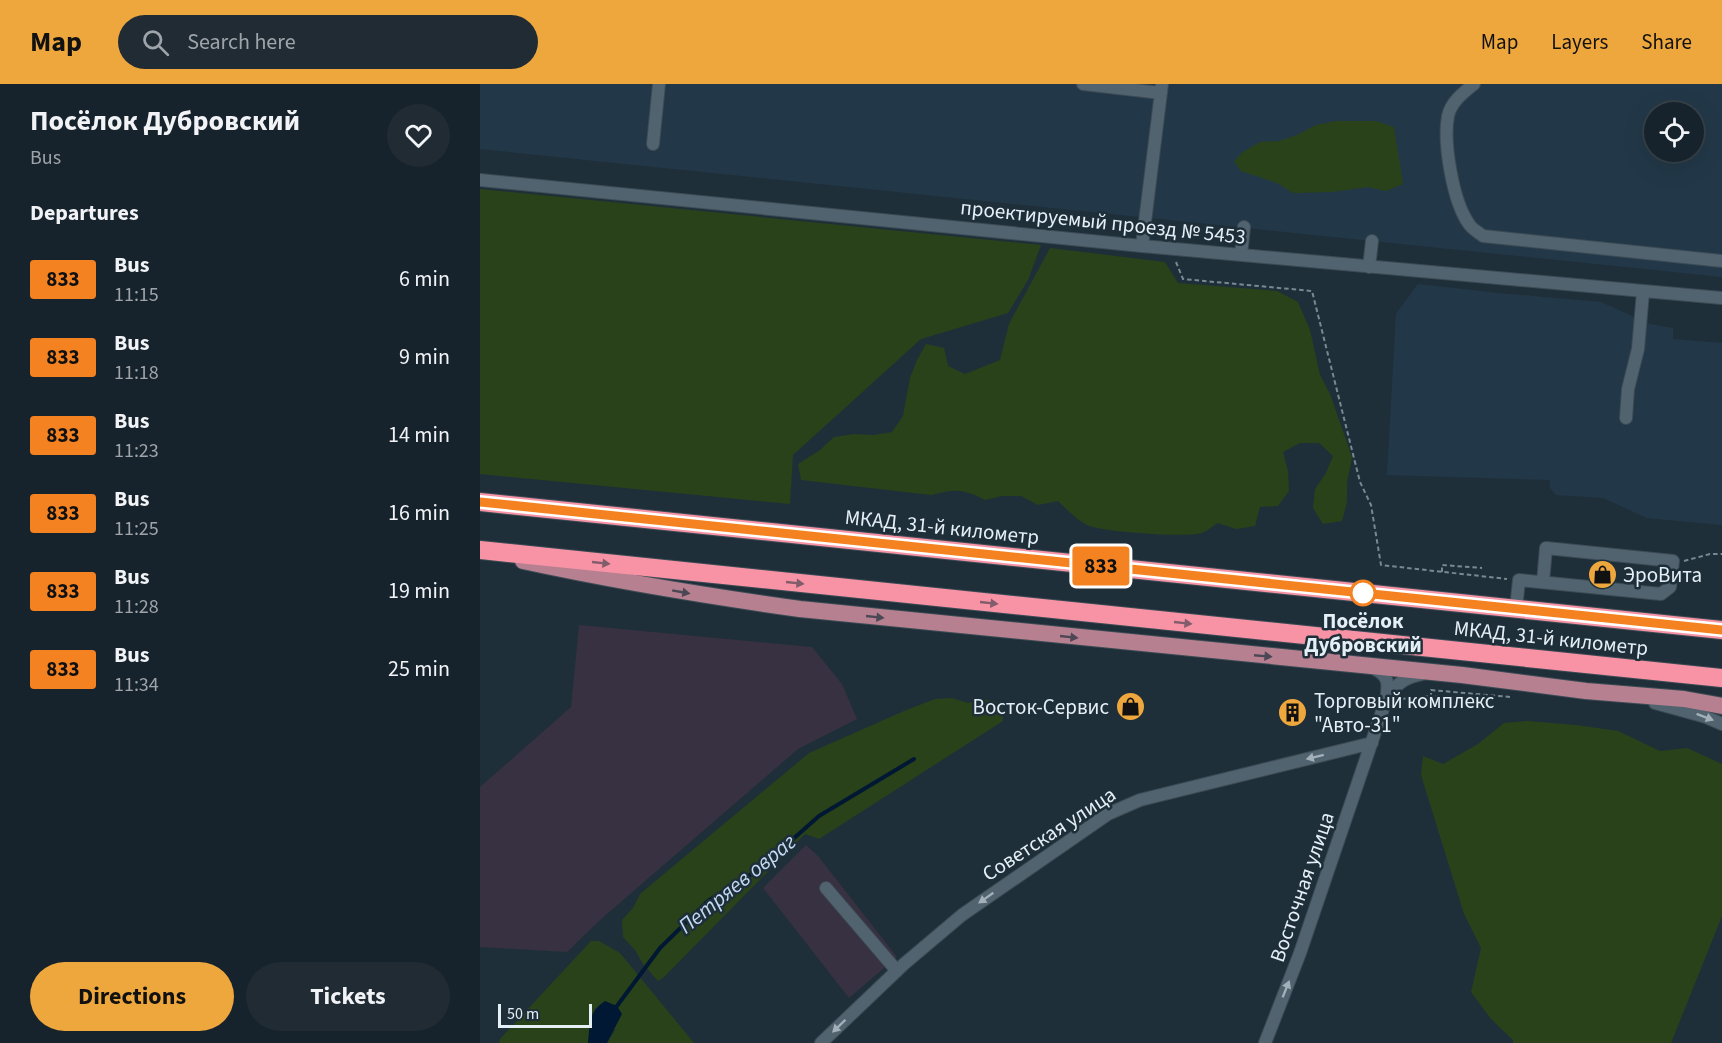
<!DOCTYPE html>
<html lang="en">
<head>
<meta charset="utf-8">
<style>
	body { margin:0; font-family:"Source Sans 3",sans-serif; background:#202b34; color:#f1f3f6; height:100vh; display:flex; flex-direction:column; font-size:22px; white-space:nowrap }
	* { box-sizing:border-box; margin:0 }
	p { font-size:20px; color:#9ea4a9 }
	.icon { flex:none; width:33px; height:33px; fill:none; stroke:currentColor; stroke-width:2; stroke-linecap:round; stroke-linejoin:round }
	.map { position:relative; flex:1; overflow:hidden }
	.sheet { display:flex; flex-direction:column; background:#17232c; width:480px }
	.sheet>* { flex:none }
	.badge { padding:0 12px; border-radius:4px; font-size:21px; line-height:39px }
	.buttons { position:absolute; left:1164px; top:18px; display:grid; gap:12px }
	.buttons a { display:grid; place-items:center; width:60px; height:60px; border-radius:50%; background:#17232c; box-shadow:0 6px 24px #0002,0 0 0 2px #364048; font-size:30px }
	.scale { position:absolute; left:18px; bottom:15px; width:94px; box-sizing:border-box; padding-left:6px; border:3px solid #e4eff6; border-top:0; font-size:16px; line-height:21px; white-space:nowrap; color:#e4eff6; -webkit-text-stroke:4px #1f2f3a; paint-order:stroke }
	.map>.badge { position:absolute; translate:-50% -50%; box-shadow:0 0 0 3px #fff }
	h2 { padding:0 30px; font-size:22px; line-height:54px }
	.round { display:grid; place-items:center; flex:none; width:63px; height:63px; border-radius:32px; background:#202b34 }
	.headline { display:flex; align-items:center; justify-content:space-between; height:102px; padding:0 30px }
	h1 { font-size:28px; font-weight:700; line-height:45px }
	.button { display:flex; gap:12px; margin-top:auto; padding:12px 30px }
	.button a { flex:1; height:69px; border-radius:36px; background:#eea73d; color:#111; font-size:24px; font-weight:700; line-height:69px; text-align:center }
	.button a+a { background:#202b34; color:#f1f3f6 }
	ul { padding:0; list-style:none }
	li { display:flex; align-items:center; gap:18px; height:78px; padding:0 30px }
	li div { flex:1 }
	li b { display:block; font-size:22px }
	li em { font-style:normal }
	li .badge { min-width:66px; font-weight:700; text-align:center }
	header { display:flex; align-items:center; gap:36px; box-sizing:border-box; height:84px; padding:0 30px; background:#eea73d; color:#111 }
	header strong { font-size:28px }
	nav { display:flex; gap:33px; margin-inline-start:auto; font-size:21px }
	.search { width:420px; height:54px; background:#202b34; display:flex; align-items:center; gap:15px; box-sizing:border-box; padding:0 21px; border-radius:33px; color:#9ea4a9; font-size:22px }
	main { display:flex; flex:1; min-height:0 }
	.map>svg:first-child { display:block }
	.commercial { fill:#373141 }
	.built { fill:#223848; fill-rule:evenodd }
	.green { fill:#2a4219 }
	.water { fill:#001833 }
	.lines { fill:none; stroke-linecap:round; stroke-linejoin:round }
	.stream { stroke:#001833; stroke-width:4 }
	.minor-casing { stroke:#3c4b54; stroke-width:14 }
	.major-casing { stroke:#3c4b54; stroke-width:18 }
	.highway-casing { stroke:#3c4b54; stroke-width:20 }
	.path { stroke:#7a8891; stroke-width:2; stroke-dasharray:4.5 3; stroke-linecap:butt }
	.minor { stroke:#526370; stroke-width:12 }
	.major { stroke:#b68090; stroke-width:16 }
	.highway { stroke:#f893a5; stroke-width:18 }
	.oneway { fill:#815c6a }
	.oneway2 { fill:#4c4754 }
	.oneway3 { fill:#a2b0ba }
	.line-casing { stroke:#fff; stroke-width:14 }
	.line { stroke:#f58220; stroke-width:9 }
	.stop-dot { fill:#fff; stroke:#f58220; stroke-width:3 }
	.labels { text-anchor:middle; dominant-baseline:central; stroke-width:5; stroke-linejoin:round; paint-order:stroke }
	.street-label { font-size:21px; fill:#e4eff6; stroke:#1f2f3a }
	.poi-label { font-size:21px; fill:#e4eff6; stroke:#1f2f3a; text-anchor:start }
	.stop-label { font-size:21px; font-weight:bold; fill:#e4eff6; stroke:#1f2f3a }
	.water-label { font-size:22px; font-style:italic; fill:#c3daf4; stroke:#1f2f3a }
</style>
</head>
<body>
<header>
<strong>Map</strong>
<div class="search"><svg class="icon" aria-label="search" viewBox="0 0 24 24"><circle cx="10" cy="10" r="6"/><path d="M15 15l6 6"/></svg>Search here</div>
<nav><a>Map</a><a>Layers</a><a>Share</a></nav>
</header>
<main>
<section class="sheet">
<div class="headline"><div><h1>Посёлок Дубровский</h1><p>Bus</p></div><a class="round"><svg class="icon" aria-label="heart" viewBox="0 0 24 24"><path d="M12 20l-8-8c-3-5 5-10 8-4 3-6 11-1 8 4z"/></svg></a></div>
<h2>Departures</h2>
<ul>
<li><span class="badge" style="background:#f58220;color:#111">833</span><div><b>Bus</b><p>11:15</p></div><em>6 min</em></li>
<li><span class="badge" style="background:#f58220;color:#111">833</span><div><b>Bus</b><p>11:18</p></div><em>9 min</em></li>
<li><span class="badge" style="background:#f58220;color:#111">833</span><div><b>Bus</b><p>11:23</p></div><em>14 min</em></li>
<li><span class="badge" style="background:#f58220;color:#111">833</span><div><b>Bus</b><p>11:25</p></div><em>16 min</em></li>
<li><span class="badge" style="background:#f58220;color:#111">833</span><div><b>Bus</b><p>11:28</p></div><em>19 min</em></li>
<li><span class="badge" style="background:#f58220;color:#111">833</span><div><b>Bus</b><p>11:34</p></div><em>25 min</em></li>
</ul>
<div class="button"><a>Directions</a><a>Tickets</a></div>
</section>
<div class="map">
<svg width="1242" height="959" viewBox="0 0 1242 959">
	<rect width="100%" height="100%" fill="#1f2f3a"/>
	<path class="commercial" d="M 99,541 L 332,563 L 362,600 L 377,635 L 318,665 L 120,836 L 87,868 L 0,863 L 0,703 L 91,623 Z
		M 326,761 L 338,772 L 417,873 L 369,914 L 283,804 Z"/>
	<path class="built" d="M 0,0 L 1242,0 L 1242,193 L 0,65 ZM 1174,28 L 1214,28 L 1214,68 L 1174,68 Z
		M 938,200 L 1018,209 L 1121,218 L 1170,240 L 1193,244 L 1193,255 L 1242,259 L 1242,441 L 1167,434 L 1123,414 L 1076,411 L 1070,404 L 1070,396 L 907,391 L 916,230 Z"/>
	<path class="green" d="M 856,37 L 896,37 L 914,43 L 923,100 L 906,107 L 888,103 L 851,108 L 813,109 L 797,99 L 761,87 L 754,77 L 763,68 L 780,58 L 799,57 L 817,51 L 836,41 Z
		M 0,105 L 561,161 L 548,196 L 528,229 L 441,255 L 313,371 L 310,420 L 0,390 Z
		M 570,164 L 685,178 L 698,199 L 797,207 L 818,218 L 830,246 L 840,291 L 850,310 L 872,373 L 867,399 L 867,418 L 862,437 L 843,440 L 833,424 L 835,405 L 846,389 L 853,372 L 839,359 L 820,359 L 803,368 L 808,387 L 809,407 L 798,422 L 780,423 L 775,442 L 756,445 L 738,439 C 733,442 727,447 722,449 C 707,454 621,448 607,441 C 596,435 587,426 578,417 L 558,421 L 541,412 L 522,412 L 505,416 C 483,404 474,405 451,411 L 321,396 L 318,380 L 340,366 L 354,353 L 374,350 L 393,351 L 412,348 L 423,332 L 430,294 L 437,276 L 446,260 L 464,264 L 468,282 L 485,290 L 520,276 L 529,240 Z
		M 472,614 L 488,619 L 503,615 L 522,619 L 523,637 L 339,755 L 325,750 L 184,893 L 178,897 L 163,880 L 155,866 L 143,853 L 142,836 L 153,824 L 160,810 L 329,669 L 424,627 L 455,615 Z
		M 1047,637 L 1096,641 L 1138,647 L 1180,667 L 1207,664 L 1242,680 L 1242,832 L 1191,959 L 1033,959 L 1033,956 L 1011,935 L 991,908 L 1001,864 L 984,830 L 941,691 L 943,672 L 963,680 L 998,660 L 1024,639 Z
		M 111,857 L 119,857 L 140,869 L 214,959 L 127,959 L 135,946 L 115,924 L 112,932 L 108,959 L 19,959 L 20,955 Z"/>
	<path class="water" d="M 125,917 L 137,922 L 142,930 L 127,959 L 108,959 C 110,941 108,928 125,917 Z"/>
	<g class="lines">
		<path class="stream" d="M 134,926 L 180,864 L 228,817 L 278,786 L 339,732 L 434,675"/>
		<defs>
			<path id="minor" d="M 603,0 L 681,9
				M 994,0 C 983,9 971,18 968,32 C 963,59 973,118 989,140 C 992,145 998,148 1003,152 L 1242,177
				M 173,60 L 179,0
				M 0,96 L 662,162 L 1242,214
				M 662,162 L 682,0
				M 761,171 L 764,143
				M 889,183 L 892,157
				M 1146,334 L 1148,305 L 1158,265 L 1163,208
				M 1036,525 L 1039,496 L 1181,510 L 1190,503 L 1193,477 L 1066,464 L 1063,498
				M 909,612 C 917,599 926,593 942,590
				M 1175,619 L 1226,633 L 1242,640
				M 346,804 L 417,887
				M 341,959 L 424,880 L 482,831 L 628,730 L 660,716 L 892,659
				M 785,959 L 820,869 L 906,616 C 909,600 909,591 893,584"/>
			<path id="major" d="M 43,477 C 135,497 227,512 320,525 L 982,591 L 1106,607 L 1204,615 L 1242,622"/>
			<path id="highway" d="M 0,418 L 1242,546
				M 0,466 L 1242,594"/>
		</defs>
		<use href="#minor" class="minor-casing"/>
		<use href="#major" class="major-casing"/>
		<use href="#highway" class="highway-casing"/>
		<path class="path" d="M 696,178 L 703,195 L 832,207 L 880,398 L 891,421 L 901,481 L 1027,495
			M 1204,477 L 1230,470 L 1242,470
			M 962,488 L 962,481 L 1002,484
			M 921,615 L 951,612
			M 990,615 L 951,612 L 951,606 L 1030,613"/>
		<use href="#minor" class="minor"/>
		<use href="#major" class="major"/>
		<use href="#highway" class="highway"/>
	</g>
	<defs><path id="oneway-solid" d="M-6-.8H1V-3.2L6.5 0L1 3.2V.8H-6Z" transform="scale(1.5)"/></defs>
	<g class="oneway">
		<use href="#oneway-solid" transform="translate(121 479) rotate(6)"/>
		<use href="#oneway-solid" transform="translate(315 499) rotate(6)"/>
		<use href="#oneway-solid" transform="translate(509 519) rotate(6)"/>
		<use href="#oneway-solid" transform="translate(703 539) rotate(6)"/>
	</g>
	<g class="oneway2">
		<use href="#oneway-solid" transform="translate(201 508) rotate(10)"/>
		<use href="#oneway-solid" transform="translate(395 533) rotate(6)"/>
		<use href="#oneway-solid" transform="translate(589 553) rotate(6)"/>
		<use href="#oneway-solid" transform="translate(783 572) rotate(5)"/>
	</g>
	<g class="oneway3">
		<use href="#oneway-solid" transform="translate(1225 633) rotate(21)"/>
		<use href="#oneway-solid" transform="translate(835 673) rotate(166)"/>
		<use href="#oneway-solid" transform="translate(506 814) rotate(145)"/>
		<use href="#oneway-solid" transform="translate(806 905) rotate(-68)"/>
		<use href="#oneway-solid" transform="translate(359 942) rotate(136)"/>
	</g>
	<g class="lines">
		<defs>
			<path id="line" d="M 0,418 L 1242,546"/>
		</defs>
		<use href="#line" class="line-casing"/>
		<use href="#line" class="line"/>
	</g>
	<defs>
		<symbol id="shop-disc" viewBox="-11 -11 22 22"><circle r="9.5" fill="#eea73d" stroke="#1f2f3a"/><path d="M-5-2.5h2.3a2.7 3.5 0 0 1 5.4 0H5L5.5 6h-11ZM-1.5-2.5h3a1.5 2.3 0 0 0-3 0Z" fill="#111"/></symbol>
		<symbol id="building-disc" viewBox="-11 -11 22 22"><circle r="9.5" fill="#eea73d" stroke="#1f2f3a"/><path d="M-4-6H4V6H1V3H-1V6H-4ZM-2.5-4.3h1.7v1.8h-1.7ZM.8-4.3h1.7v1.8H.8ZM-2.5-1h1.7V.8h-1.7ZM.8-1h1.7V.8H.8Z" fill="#111"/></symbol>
	</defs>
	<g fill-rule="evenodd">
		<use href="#shop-disc" x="1106" y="474" width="33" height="33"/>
		<use href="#shop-disc" x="634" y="606" width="33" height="33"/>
		<use href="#building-disc" x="796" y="612" width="33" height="33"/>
	</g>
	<circle class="stop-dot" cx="883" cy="509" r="12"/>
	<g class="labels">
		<g class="street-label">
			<text transform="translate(623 138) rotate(6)">проектируемый проезд № 5453</text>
			<text transform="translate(462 443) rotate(6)">МКАД, 31-й километр</text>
			<text transform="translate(1071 554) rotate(6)">МКАД, 31-й километр</text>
			<text transform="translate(569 750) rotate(-33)">Советская улица</text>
			<text transform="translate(822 803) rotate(-71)">Восточная улица</text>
		</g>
		<g class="poi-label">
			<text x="1143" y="491">ЭроВита</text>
			<text x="834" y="617">Торговый комплекс<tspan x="834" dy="24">"Авто-31"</tspan></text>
			<text x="629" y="623" text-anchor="end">Восток-Сервис</text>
		</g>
		<g class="stop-label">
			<text x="883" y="537">Посёлок<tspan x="883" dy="24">Дубровский</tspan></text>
		</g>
		<g class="water-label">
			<text transform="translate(257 800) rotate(-39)">Петряев овраг</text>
		</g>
	</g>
</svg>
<div class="buttons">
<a><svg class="icon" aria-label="locate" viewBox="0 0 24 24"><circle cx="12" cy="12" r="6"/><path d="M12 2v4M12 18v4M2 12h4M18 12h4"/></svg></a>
</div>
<div class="scale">50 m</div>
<b class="badge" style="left:621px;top:482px;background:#f58220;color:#111">833</b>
</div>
</main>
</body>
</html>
